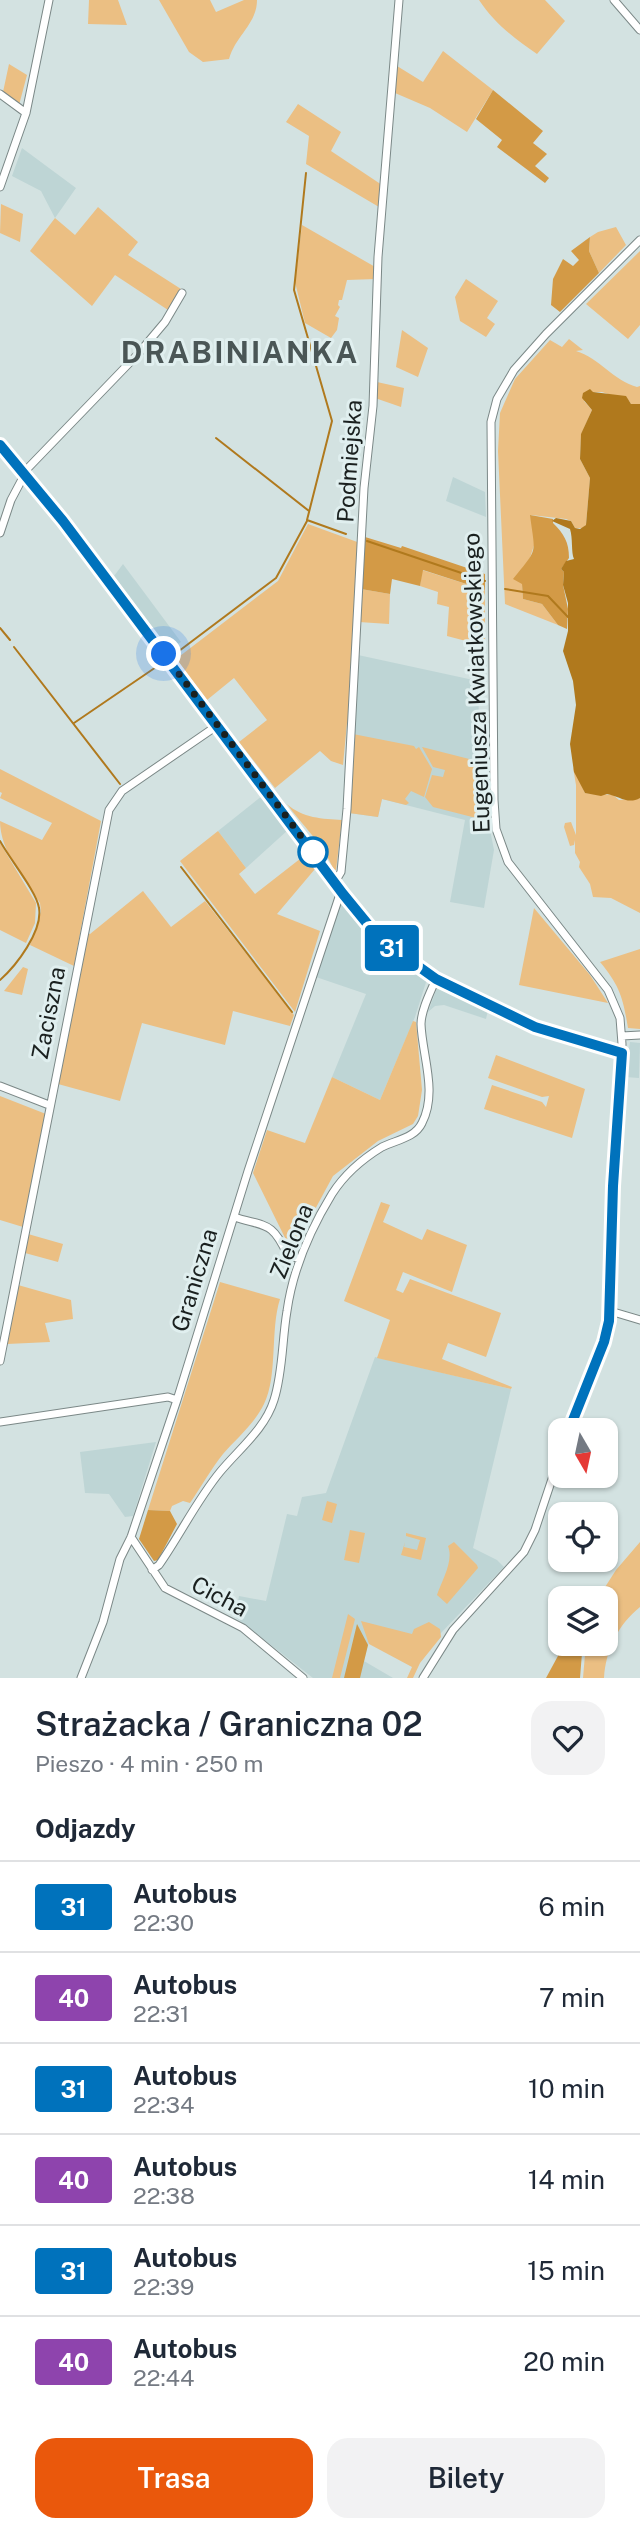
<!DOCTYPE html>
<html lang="pl">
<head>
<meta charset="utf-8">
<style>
	body { margin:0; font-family:"Public Sans",sans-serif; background:#f2f2f3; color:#1f2937; height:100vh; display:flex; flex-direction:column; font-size:26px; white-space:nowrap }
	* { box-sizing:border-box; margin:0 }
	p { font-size:23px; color:#747a83 }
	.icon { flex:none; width:38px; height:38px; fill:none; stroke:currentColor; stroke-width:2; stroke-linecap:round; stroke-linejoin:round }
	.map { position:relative; height:1678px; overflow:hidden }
	.panel { display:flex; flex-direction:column; background:#fff; flex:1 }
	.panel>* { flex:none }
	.badge { padding:0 14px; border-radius:5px; font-size:24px; line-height:46px }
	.needle { width:46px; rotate:171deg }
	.tools { position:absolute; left:548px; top:1418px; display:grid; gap:14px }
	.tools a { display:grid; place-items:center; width:70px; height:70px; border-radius:14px; background:#fff; box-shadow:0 2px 5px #0004; font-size:35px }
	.you { position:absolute; width:35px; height:35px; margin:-18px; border:5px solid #fff; border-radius:50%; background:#1a73e8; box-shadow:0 0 0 10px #1a73e833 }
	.map>.badge { position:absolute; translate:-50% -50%; box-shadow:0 0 0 4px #fff }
	h2 { padding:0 35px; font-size:26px; line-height:63px }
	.round { display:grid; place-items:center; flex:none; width:74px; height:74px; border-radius:21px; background:#f2f2f3 }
	.overview { display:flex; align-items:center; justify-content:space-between; height:119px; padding:0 35px }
	h1 { font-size:33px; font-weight:600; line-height:52px }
	.button { display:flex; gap:14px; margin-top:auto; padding:14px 35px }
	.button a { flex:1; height:80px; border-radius:21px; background:#ea580c; color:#fff; font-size:28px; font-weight:600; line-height:80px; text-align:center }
	.button a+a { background:#f2f2f3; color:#1f2937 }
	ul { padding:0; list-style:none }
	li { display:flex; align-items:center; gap:21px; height:91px; padding:0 35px; border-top:2px solid #e0e1e3 }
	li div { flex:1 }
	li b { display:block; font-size:26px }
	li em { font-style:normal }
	li .badge { min-width:77px; font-weight:700; text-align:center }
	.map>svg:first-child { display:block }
	.built { fill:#bed5d5 }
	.green { fill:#ebbf83 }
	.forest { fill:#d39a46 }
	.water { fill:#b0791d }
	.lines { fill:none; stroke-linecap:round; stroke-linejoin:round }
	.stream { stroke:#b0791d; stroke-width:2 }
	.minor-casing { stroke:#7b8887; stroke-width:9 }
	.minor { stroke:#fff; stroke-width:7 }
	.line-casing { stroke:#fff; stroke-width:16 }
	.line { stroke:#0072bc; stroke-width:10 }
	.walk { stroke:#1a201f; stroke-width:7; stroke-dasharray:0 12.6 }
	.stop-dot { fill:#fff; stroke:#0072bc; stroke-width:3.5 }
	.labels { text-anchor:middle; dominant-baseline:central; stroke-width:6; stroke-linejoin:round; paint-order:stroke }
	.street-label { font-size:23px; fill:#1a201f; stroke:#e0efef }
	.district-label { font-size:30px; font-weight:bold; letter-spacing:2px; fill:#4a5656; stroke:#e0efef }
</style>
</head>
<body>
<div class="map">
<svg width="640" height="1678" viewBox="0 0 640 1678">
	<rect width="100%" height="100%" fill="#d3e2e1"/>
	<path class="built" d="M 22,148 L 76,188 L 55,218 L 41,191 L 12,176 Z
		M 453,477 L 485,492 L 486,517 L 446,501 Z
		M 123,564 L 181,642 L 169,650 L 114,576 Z
		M 358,655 L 478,681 L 480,760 L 485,763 L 484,799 L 494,850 L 484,908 L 450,902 L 465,820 L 382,799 L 378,817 L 349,813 Z
		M 262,796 L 288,830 L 246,868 L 218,831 Z
		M 340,903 L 344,904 L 355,920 L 389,955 L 427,979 L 415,1017 L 380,1100 L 332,1077 L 366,994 L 316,977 Z
		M 441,986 L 488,1010 L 486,1019 L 444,1005 L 435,1006 L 428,1012 L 437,988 Z
		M 630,1042 L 640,1043 L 639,1078 L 625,1077 Z
		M 375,1357 L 511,1389 L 473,1548 L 497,1560 L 504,1567 L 441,1633 L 422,1660 L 372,1630 L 364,1661 L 393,1678 L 313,1678 L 235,1617 L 239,1596 L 266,1601 L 287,1514 L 297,1516 L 302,1497 L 326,1493 Z
		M 156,1442 L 133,1516 L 125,1517 L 109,1494 L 85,1493 L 80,1452 Z"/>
	<path class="green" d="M 89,0 L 118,0 L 127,25 L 88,24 Z
		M 159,0 L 210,0 L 216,12 L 244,0 L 257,0 C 257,24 236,35 229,59 L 203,62 L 189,52 Z
		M 479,0 L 545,0 L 565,21 L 537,54 C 515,39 494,23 479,0 Z
		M 443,51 L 493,90 L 467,132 L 430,108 L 395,93 L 397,66 L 423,82 Z
		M 9,64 L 27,75 L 19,105 L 3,92 Z
		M 298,104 L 341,132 L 331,151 L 382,185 L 379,207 L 306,164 L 309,136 L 286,122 Z
		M 1,204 L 23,214 L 20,242 L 0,233 Z
		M 98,207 L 138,242 L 128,255 L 181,289 L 168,310 L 115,275 L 92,306 L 30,251 L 55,218 L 75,235 Z
		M 302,225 L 377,268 L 376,279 L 347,280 L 342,300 L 339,300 L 338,305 L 340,307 L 335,316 L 339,318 L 337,330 L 331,338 L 305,323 L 295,282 Z
		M 616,227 L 626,245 L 599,273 L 589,251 L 590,237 L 598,232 Z
		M 640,251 L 640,325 L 628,339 L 586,304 Z
		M 466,279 L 498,301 L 487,318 L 495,324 L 486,337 L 460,321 L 455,297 Z
		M 402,330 L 428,348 L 418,377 L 396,367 Z
		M 569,339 L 583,350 L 576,351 C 599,358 613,380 637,387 L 640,386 L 640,404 L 631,404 L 629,401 L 602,392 L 593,392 L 584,401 L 592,410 L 581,435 L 580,459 L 590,478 L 586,525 L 583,528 L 575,528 L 571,521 L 566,519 L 531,515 L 535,542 L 522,583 L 523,599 L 542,604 L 558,625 L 505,604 L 498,451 L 500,413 L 515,379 L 550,340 L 562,347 Z
		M 377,382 L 404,388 L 401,407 L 375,398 Z
		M 308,524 L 360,543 L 350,726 L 347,723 L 343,765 L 331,761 L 320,751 L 275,788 L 239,742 L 267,720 L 234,678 L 207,700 L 176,659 L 278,581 Z
		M 422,570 L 485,590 L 485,646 L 447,636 L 449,607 L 437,604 L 438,592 L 420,586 Z
		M 361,589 L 390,594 L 389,624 L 359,622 Z
		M 353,734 L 414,746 L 416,749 L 419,747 L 432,769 L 424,797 L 411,791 L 405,799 L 409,803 L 406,805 L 382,799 L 378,817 L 349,813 Z
		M 422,747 L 485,763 L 484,799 L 488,821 L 433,807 L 425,797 L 432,775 L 443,777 L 445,770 L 433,767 Z
		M 573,767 L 585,793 L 613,795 L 619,800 L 640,798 L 640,913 L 611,898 L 593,897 L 590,884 L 579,867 L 580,862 L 575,853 L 575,840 L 574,845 L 570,846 L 564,827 L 565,823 L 571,822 L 576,835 L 576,785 Z
		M 0,769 L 101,821 L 74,966 L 30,945 L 41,912 L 40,903 C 24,878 0,851 0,821 L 42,840 L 52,823 L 0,798 L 2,793 L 0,792 Z
		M 287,804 C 302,818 323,819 342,820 L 336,870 L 333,869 C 326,847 301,824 287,804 Z
		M 218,831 L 246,868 L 239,874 L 255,894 L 305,855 L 315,869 L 277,914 L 320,931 L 295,1012 L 180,861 Z
		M 0,843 L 36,903 L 35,923 L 26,943 L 0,930 Z
		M 143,891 L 171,927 L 205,901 L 294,1015 L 290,1026 L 233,1011 L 225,1045 L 142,1023 L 120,1101 L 58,1084 L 86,932 L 90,934 Z
		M 534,908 L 590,975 L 608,1003 L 519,985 Z
		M 640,949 L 640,1029 L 628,1028 C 623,998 620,986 600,962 Z
		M 23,967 L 28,969 L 22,995 L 4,991 Z
		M 413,1021 L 416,1022 L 422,1090 L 418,1116 L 413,1124 L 378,1141 L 333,1176 L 292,1252 L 253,1173 L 267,1130 L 305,1143 L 332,1077 L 380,1100 Z
		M 496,1055 L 585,1089 L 572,1138 L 484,1109 L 492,1085 L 542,1102 L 546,1107 L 549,1096 L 542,1097 L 488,1078 Z
		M 0,1096 L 46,1114 L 23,1227 L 0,1220 Z
		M 381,1202 L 390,1205 L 383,1222 L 422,1240 L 427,1229 L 467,1245 L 452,1292 L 403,1272 L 396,1290 L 403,1293 L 410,1279 L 501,1313 L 486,1357 L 448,1343 L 442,1359 L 512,1387 L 511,1389 L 377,1358 L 390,1320 L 344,1301 Z
		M 28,1234 L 63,1244 L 58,1262 L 25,1253 Z
		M 220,1282 L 280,1299 C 270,1330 278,1376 264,1404 C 255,1423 236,1439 223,1454 C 211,1469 201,1487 190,1503 L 183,1501 L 172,1506 L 170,1511 L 148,1510 Z
		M 18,1285 L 71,1300 L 73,1319 L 45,1323 L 50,1342 L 7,1344 Z
		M 327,1501 L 337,1504 L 332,1523 L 322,1520 Z
		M 350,1530 L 365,1533 L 359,1563 L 344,1560 Z
		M 406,1533 L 426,1538 L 421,1560 L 401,1555 L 405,1542 L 404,1547 L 417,1550 L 420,1540 L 406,1536 Z
		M 454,1542 L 477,1565 L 478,1568 L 447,1604 L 437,1595 C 442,1580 454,1561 448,1546 Z
		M 640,1542 L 640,1607 C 618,1625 606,1649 604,1678 L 583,1678 L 586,1643 L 606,1643 L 606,1598 L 598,1598 L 616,1570 Z
		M 348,1614 L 355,1619 L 340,1678 L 332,1678 Z
		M 361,1621 L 412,1634 L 414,1629 L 429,1622 L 440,1629 L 441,1637 L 420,1663 L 413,1678 L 407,1678 L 412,1667 L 369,1644 Z"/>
	<path class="forest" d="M 493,90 L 543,131 L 533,143 L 547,154 L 535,166 L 549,178 L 545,183 L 497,147 L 502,140 L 476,119 Z
		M 590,237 L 589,251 L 599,273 L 560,312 L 551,305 L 553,279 L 563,259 L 573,266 L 579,260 L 571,251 Z
		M 530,515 L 553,519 L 553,523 C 564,534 569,542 569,558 L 561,569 L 564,572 L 563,585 L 568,609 L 567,629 L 558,625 L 542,604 L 523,599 L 522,584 L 513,579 C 539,547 535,555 530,515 Z
		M 365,537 L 401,548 L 402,546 L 485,574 L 485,590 L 423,570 L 420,586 L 392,579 L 390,594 L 361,589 Z
		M 148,1510 L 170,1511 L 177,1524 L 158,1560 L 154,1561 L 139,1539 Z
		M 357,1624 L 368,1645 L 360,1678 L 344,1678 Z
		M 564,1652 L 582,1653 L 580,1678 L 546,1678 L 559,1654 Z"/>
	<path class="water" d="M 590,389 L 593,392 L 626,396 L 631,404 L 640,404 L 640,798 C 628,805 619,796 607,794 L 601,796 L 585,793 L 574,772 L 570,744 L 576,705 L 573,681 L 563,651 L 568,631 L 568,603 L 563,585 L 564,572 L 561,569 L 566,561 L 574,559 C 571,553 573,538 570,529 L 552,521 L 556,518 L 571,521 L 575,528 L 580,529 L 586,525 L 590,478 L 580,459 L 581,434 L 592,410 L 582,398 L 583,393 Z"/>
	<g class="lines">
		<path class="stream" d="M 306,173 L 294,290 L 332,421 L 307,520 L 346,534
			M 216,438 L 309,511
			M 367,541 L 485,581
			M 505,589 L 548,596 L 568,617
			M 0,628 L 10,640
			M 14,647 L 120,784
			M 175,654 L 276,578 L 307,521
			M 74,723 L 162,663
			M 0,841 C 9,858 37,892 39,908 C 43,931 16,966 0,980
			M 181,867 L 292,1012"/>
		<defs>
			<path id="minor" d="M 614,0 L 640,30
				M 0,94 L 26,113
				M 0,187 L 26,113 L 49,0
				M 0,445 L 63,521 L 343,894 L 358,914 L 390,946 L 436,979 L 535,1027 L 622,1053
				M 0,533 L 11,500 L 28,468 L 138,354 L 165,322 L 182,293
				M 335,882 L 341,872 L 347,809 L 364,488 L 373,406 L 378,257 L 399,0
				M 622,1036 L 640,1035
				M 0,1086 L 49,1105
				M 234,1217 C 266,1227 272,1221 287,1254 L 299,1259
				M 610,1311 L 640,1320
				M 0,1361 L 109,810 L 122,791 L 218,725
				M 0,1422 L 168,1397 L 177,1400
				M 569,1430 L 604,1342 L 610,1311 L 613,1186 L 622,1044 L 620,1018 L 608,990 L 508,862 L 496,829 L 494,800 L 491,422 L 497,399 L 514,370 L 546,334 L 640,240
				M 131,1537 L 165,1588 L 243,1628 L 303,1678
				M 152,1570 L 159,1565 C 180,1535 197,1500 220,1472 C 239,1449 265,1429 274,1400 C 283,1372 282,1340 287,1311 C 293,1268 310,1230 332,1194 C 344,1175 364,1158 382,1147 C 396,1140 415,1138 422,1123 C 438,1092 422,1055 421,1024 C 421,1010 431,991 436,979
				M 81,1678 L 103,1622 L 120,1559 L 131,1537 L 177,1400 L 248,1171 L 341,891
				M 423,1678 L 453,1630 L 524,1552 L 535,1530 L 560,1455"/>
		</defs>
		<use href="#minor" class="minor-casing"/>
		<use href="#minor" class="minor"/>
	</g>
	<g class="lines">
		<defs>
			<path id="line" d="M 0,445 L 63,521 L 343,894 L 370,927 L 390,946 L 436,979 L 535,1027 L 622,1053 L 613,1186 L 609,1321 L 604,1342 L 569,1430"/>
		</defs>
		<use href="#line" class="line-casing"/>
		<use href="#line" class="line"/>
		<path class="walk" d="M 164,654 L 313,852"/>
	</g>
	<circle class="stop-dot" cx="313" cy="852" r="14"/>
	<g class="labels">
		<g class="street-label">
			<text transform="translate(349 461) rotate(-86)">Podmiejska</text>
			<text transform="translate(476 683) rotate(-92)">Eugeniusza Kwiatkowskiego</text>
			<text transform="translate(48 1013) rotate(-79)">Zaciszna</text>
			<text transform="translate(291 1241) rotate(-68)">Zielona</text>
			<text transform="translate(194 1280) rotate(-73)">Graniczna</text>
			<text transform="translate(220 1596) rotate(28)">Cicha</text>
		</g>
		<g class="district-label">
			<text x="240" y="352">DRABINIANKA</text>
		</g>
	</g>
</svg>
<div class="tools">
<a><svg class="needle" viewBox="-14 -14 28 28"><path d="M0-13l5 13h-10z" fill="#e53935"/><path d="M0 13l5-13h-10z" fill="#747a83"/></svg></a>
<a><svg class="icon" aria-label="locate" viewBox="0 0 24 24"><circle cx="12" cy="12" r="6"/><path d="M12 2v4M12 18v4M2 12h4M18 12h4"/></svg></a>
<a><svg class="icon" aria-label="layers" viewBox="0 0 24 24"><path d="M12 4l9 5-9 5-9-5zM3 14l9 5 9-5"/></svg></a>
</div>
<div class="you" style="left:164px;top:654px"></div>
<b class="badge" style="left:392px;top:948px;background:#0072bc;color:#fff">31</b>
</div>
<section class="panel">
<div class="overview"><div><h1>Strażacka / Graniczna 02</h1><p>Pieszo · 4 min · 250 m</p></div><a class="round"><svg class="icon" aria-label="heart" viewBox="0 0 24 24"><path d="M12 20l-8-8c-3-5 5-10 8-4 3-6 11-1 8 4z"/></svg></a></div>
<h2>Odjazdy</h2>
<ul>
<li><span class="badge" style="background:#0072bc;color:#fff">31</span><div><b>Autobus</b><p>22:30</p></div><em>6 min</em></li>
<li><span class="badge" style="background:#8e44ad;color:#fff">40</span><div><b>Autobus</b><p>22:31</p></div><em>7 min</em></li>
<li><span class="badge" style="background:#0072bc;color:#fff">31</span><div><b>Autobus</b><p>22:34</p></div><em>10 min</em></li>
<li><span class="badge" style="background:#8e44ad;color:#fff">40</span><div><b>Autobus</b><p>22:38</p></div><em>14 min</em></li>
<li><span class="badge" style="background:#0072bc;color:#fff">31</span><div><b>Autobus</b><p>22:39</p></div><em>15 min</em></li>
<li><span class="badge" style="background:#8e44ad;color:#fff">40</span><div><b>Autobus</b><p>22:44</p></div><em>20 min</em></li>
</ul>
<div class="button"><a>Trasa</a><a>Bilety</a></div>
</section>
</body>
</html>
